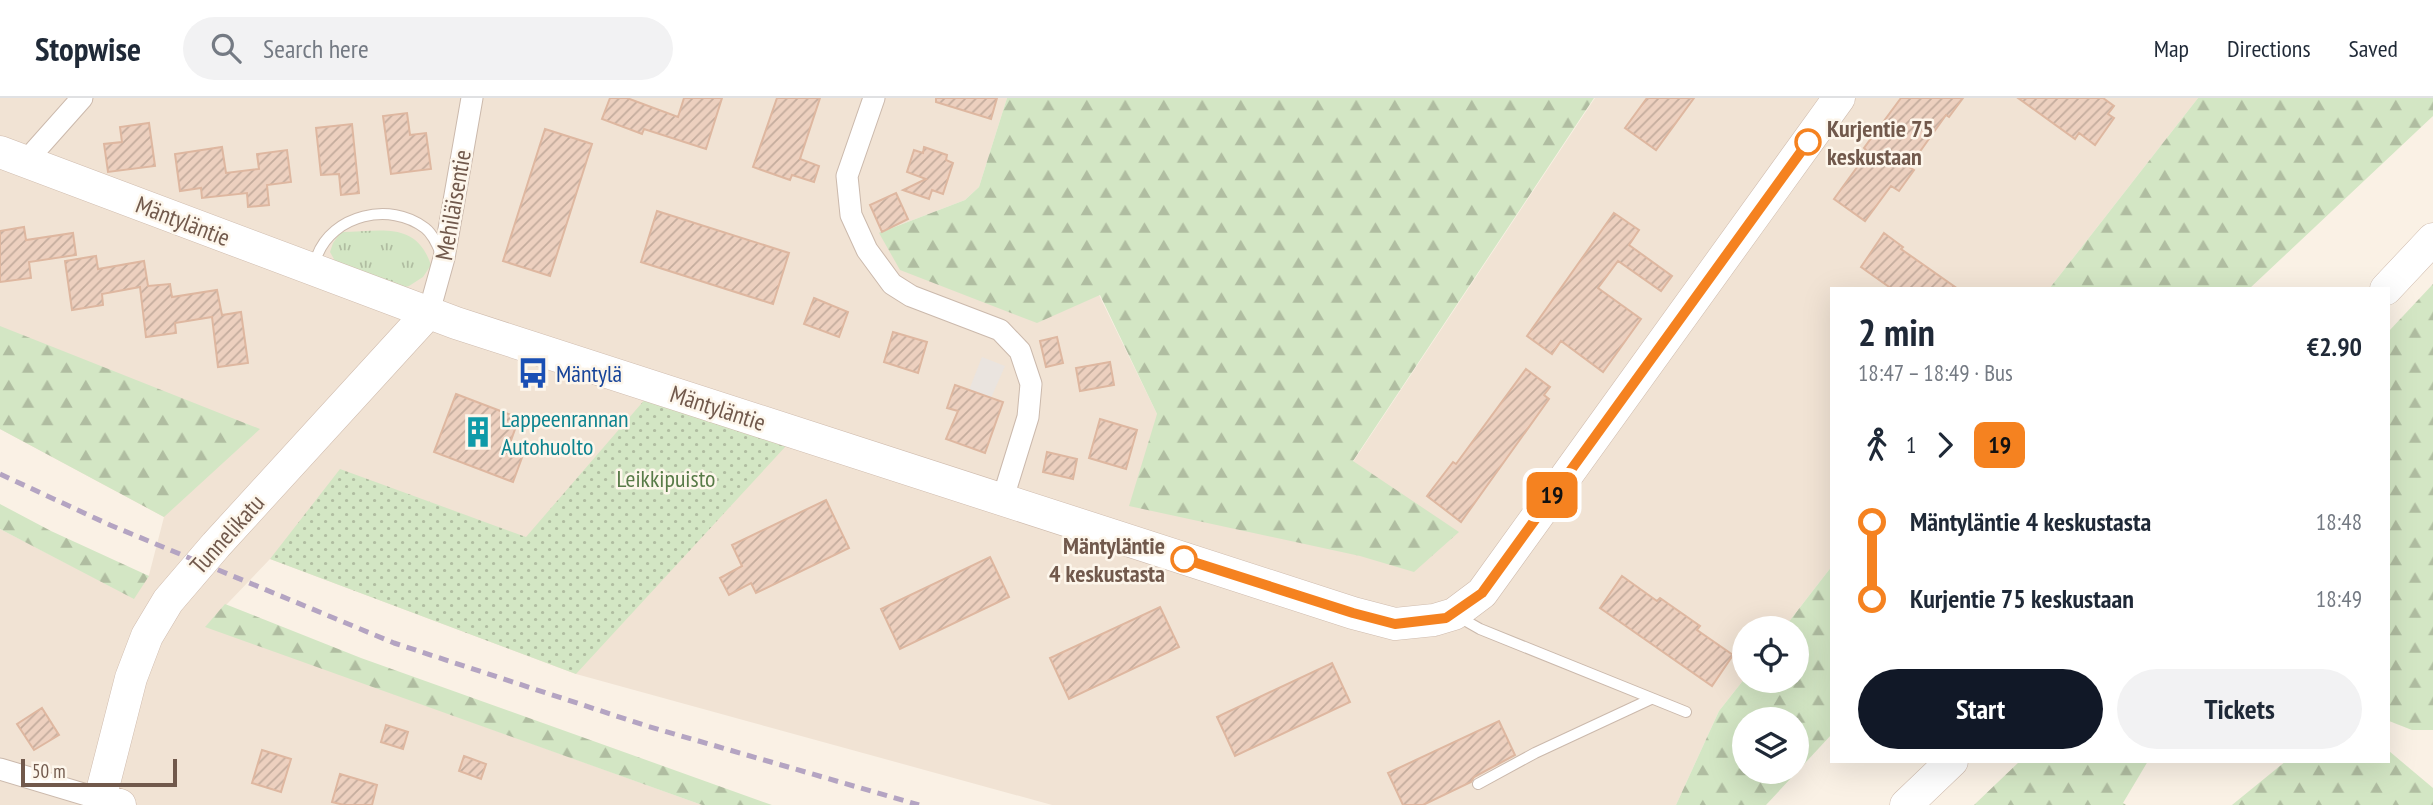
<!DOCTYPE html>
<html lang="en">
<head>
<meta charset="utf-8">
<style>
	body { margin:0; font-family:"PT Sans Narrow",sans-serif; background:#f2f2f3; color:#1f2937; height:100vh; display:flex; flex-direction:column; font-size:26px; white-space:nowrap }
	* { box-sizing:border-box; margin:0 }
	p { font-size:23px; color:#747a83 }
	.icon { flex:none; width:38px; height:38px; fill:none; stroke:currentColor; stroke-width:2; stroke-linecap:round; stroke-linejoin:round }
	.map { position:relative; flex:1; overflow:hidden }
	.drawer { position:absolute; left:1830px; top:189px; width:560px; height:476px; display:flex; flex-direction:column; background:#fff; border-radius:0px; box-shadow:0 7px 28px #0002 }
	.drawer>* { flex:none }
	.badge { padding:0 14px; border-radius:10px; font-size:24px; line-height:46px }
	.fabs { position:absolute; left:1732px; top:518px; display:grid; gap:14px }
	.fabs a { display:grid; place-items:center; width:77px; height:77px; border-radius:50%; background:#fff; box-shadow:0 7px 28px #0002; font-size:35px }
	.scale { position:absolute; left:21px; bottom:18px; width:156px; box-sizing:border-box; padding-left:7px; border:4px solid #71594c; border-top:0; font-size:19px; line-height:24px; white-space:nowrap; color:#71594c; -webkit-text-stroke:5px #fdf6eb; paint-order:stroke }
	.map>.badge { position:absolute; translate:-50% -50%; box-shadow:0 0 0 4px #fff }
	.legs { display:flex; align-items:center; gap:10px; height:77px; padding:0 28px; font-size:23px }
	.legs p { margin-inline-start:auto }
	.headline { display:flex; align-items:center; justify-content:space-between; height:119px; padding:0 28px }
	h1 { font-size:38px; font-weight:700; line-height:52px }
	.action { display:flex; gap:14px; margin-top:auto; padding:14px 28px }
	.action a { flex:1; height:80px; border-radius:42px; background:#111827; color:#fff; font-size:28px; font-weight:700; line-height:80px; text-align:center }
	.action a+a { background:#f2f2f3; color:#1f2937 }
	ul { padding:0 28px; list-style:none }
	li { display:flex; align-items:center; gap:24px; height:77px; font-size:26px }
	li i { display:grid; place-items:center; width:10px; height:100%; margin:0 9px; background:currentColor }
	li i::after { content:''; width:18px; height:18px; margin:-9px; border:5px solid; border-radius:50%; background:#fff }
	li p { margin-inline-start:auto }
	li:first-child i { background:linear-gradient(#0000 50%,currentColor 0) }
	li:last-child i { background:linear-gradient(currentColor 50%,#0000 0) }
	header { display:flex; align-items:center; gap:42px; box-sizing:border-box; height:98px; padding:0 35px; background:#fff; border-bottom:2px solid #e0e1e3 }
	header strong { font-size:33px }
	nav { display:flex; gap:38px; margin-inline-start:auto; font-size:24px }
	.search { width:490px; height:63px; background:#f2f2f3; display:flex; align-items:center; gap:18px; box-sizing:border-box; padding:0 24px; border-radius:38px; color:#747a83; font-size:26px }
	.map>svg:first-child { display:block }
	.residential { fill:#f1e3d4 }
	.industrial { fill:#eae4df }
	.grass { fill:url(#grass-tufts) }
	.forest { fill:url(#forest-firs); fill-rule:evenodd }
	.park { fill:url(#park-dots) }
	.building { fill:url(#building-hatch); stroke:#deb7a0; stroke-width:2 }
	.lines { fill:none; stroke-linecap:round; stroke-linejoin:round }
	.lane-casing { stroke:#cbb9ac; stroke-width:12 }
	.street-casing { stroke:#cbb9ac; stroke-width:23 }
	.secondary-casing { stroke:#cfbbad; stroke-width:33 }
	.lane { stroke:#fff; stroke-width:10 }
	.street { stroke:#fff; stroke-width:21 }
	.secondary { stroke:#fff; stroke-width:32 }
	.rail { stroke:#b4a4c2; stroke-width:5; stroke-dasharray:10 7; stroke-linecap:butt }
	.line-1-casing { stroke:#fff; stroke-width:16 }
	.line-1 { stroke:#f58220; stroke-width:10 }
	.stop-1-dot { fill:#fff; stroke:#f58220; stroke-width:3.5 }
	.labels { text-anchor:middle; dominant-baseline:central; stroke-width:5; stroke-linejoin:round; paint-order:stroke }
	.stop-label { font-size:24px; font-weight:bold; fill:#71594c; stroke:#fdf6eb; text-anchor:start }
	.street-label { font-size:24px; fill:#71594c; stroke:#fdf6eb }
	.transit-label { font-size:24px; fill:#164399; stroke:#fdf6eb; text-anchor:start }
	.culture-label { font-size:24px; fill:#0d838f; stroke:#fdf6eb; text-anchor:start }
	.park-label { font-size:24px; fill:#587b48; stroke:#fdf6eb }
</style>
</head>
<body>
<header>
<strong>Stopwise</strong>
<div class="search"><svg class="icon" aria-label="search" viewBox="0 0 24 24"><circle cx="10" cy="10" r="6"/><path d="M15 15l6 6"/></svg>Search here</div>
<nav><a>Map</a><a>Directions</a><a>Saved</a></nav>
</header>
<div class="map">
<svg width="2433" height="707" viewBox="0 0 2433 707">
	<defs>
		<pattern id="grass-tufts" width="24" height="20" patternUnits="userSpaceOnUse" patternTransform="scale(1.75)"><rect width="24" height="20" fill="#d3e6c4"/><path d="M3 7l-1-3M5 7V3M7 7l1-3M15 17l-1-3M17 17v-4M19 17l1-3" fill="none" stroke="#b0bda1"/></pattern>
		<pattern id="forest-firs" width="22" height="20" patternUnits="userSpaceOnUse" patternTransform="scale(1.75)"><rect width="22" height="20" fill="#d3e6c4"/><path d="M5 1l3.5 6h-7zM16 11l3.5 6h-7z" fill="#b0bda1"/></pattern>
		<pattern id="park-dots" width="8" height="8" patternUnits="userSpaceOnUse" patternTransform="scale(1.75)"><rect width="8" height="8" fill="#d3e6c4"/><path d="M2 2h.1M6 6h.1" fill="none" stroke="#b0bda1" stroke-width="1.8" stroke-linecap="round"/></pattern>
		<pattern id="building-hatch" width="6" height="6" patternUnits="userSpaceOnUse" patternTransform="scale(1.75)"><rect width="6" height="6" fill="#edd0bf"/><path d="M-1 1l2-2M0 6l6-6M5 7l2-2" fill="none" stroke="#c4ac9d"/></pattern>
	</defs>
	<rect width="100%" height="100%" fill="#faf1e5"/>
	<path class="residential" d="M 0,0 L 1007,0 L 979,89 L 965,102 L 879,135 L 1099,197 L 1157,316 L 1353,364 L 1595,0 L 2198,0 L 2049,191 L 1832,191 L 1832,468 L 1784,530 L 1745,530 L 1745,580 L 1719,613 L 1676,707 L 1052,707 L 576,576 L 270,461 L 206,528 L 702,707 L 0,707 L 0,431 L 134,500 L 149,477 L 164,419 L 0,331 Z"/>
	<path class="industrial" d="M 982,259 L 1005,268 L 991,300 L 969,292 Z"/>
	<path class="grass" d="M 341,134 C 380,134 416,122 431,167 L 423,179 L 409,188 L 395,192 L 339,170 L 330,154 L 333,145 Z"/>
	<path class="forest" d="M 1007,0 L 1594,0 L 1353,363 L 1459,434 L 1414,474 L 1360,458 L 1129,408 L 1157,316 L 1100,197 L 1037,225 L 900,172 L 879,135 L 965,102 L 979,89 Z
		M 2198,0 L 2433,0 L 2433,18 L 2249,191 L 2049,191 Z
		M 2433,186 L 2433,632 L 2412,632 L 2389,623 L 2389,233 Z
		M 0,229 L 0,228 L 260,331 L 164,419 L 0,331 Z
		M 0,406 L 51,433 L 149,478 L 134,501 L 0,431 Z
		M 1832,468 L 1832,636 L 1766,707 L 1676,707 L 1719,613 L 1745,580 L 1745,583 L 1797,583 L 1797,530 L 1784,530 ZM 1745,621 L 1797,621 L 1797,674 L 1745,674 Z
		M 225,506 L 361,560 L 772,707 L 702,707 L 205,529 Z
		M 2389,653 L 2433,690 L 2433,707 L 2232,707 L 2286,663 L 2389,663 Z
		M 2020,663 L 2148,663 L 2123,705 L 2126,707 L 1974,707 Z"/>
	<path class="park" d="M 647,299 L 786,348 L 576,576 L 270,461 L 340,371 L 526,439 Z"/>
	<path class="building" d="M 610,0 L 627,0 L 678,19 L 684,0 L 722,0 L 706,51 L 644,31 L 642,36 L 602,21 Z
		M 777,0 L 820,0 L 800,61 L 819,68 L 814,84 L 792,77 L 790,82 L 753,69 Z
		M 936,0 L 997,0 L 991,21 L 936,4 Z
		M 1647,0 L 1694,0 L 1656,52 L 1625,30 Z
		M 1901,0 L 1963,0 L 1949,19 L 1946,17 L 1909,69 L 1914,72 L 1899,93 L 1891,88 L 1865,123 L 1834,101 L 1868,54 L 1864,50 Z
		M 2018,0 L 2103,0 L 2114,8 L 2108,16 L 2114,20 L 2095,47 L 2079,35 L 2075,41 Z
		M 407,15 L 410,37 L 426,35 L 431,71 L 391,76 L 383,18 Z
		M 149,25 L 155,68 L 108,74 L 104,46 L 122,44 L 120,29 Z
		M 352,26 L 359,95 L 341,97 L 339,76 L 321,77 L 316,30 Z
		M 545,31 L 592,46 L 550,178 L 503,163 Z
		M 222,49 L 226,75 L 259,71 L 257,56 L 287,52 L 291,84 L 267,87 L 269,107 L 248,109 L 247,95 L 202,100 L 201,90 L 180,93 L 175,56 Z
		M 924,49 L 947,57 L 946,62 L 953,65 L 943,96 L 932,92 L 929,101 L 903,92 L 926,81 L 907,74 L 914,52 L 923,55 Z
		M 896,95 L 908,121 L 882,134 L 870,107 Z
		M 657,113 L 789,155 L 773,206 L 641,164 Z
		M 1614,115 L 1639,132 L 1629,147 L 1672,178 L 1661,193 L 1618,163 L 1598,190 L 1641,221 L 1603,274 L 1561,243 L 1552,256 L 1527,238 Z
		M 24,129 L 26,142 L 73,135 L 76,157 L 29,164 L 31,180 L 0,184 L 0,133 Z
		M 1884,135 L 1903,149 L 1901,151 L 1958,191 L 1892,191 L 1861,169 Z
		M 96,158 L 98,171 L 144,163 L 148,188 L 170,186 L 172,199 L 217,192 L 222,217 L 241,214 L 248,265 L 218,269 L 212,219 L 175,225 L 176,235 L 146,239 L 140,189 L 102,196 L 103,207 L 72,212 L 65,163 Z
		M 814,200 L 848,214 L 839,239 L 804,226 Z
		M 893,234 L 927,244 L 918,275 L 884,264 Z
		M 1057,239 L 1063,265 L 1046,269 L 1040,243 Z
		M 1110,264 L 1114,287 L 1080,293 L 1076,270 Z
		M 1526,271 L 1550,289 L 1544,297 L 1549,301 L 1461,424 L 1427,398 L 1453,364 L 1456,366 Z
		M 955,287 L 1003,304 L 985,355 L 946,341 L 958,313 L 947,310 Z
		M 456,296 L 519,320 L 509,348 L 524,354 L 513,384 L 434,354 Z
		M 1100,321 L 1137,332 L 1126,371 L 1089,360 Z
		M 1047,354 L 1077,361 L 1073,381 L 1043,374 Z
		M 826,402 L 849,450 L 756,495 L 751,485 L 729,497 L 720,480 L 742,468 L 732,447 Z
		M 990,459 L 1009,499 L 900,551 L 881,511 Z
		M 1622,478 L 1657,503 L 1660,500 L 1700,528 L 1697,532 L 1733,557 L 1712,588 L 1600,510 Z
		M 1160,509 L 1179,549 L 1069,601 L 1050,560 Z
		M 1332,565 L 1350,604 L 1235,658 L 1217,619 Z
		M 42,610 L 59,637 L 34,652 L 17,626 Z
		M 1499,623 L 1515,657 L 1474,679 L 1471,684 L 1423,707 L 1403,707 L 1388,675 Z
		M 386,627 L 408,634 L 403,651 L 381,644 Z
		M 262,652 L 291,661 L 281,694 L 252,685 Z
		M 464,658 L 486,666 L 481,681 L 459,673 Z
		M 340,676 L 377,687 L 372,707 L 344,707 L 332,704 Z"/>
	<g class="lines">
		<defs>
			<path id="lane" d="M 320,168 L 317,158 C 332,117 390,103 425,130 C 433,136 438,148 442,158
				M 1459,519 L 1480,531 L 1686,614
				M 1478,686 L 1535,655 L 1651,601"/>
			<path id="street" d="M 874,0 L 847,78 L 851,117 L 867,152 L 892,186 L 911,198 L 1000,232 L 1020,253 L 1031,286 L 1028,319 L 1002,403
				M 26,63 L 82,0
				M 429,214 L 444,160 L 472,0
				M 0,671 L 100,701"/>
			<path id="secondary" d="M 0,54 L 456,225 L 1353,515 L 1395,526 L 1434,522 L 1454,516 L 1482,495 L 1839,0
				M 2386,191 L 2433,141
				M 120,707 L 100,701 L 131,580 L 147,538 L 168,503 L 216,447 L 429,214
				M 1906,707 L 1952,663"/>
		</defs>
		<use href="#lane" class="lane-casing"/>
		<use href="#street" class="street-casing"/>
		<use href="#secondary" class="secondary-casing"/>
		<use href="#lane" class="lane"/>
		<use href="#street" class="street"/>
		<use href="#secondary" class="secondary"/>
		<path class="rail" d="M 0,376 L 110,427 L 394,545 L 647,628 L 919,707"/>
	</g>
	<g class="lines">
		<defs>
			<path id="line-1" d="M 1184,461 L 1353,515 L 1395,526 L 1446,520 L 1482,495 L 1808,44"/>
		</defs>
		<use href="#line-1" class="line-1-casing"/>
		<use href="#line-1" class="line-1"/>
	</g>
	<defs>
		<symbol id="bus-bare" viewBox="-9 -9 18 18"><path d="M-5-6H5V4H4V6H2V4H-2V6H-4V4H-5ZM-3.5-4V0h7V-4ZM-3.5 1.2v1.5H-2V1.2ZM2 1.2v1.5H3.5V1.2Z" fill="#1a4fb4" stroke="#fdf6eb" stroke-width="2.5" paint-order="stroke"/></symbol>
		<symbol id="building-bare" viewBox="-9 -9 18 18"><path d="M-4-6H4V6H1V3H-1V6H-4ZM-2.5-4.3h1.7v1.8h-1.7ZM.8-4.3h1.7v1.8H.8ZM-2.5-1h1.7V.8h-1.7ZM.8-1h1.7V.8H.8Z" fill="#0f9aa8" stroke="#fdf6eb" stroke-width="2.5" paint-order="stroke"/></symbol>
	</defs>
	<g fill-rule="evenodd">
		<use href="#bus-bare" x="511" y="253" width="44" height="44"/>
		<use href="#building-bare" x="456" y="312" width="44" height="44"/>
	</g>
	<g class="stop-1-dot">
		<circle cx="1808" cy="44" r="12"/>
		<circle cx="1184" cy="461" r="12"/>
	</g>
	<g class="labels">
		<g class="stop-label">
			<text x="1827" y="30">Kurjentie 75<tspan x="1827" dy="28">keskustaan</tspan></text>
			<text x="1165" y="447" text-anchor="end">Mäntyläntie<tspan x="1165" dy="28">4 keskustasta</tspan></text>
		</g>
		<g class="street-label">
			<text transform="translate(453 107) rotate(-80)">Mehiläisentie</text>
			<text transform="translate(183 123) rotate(21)">Mäntyläntie</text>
			<text transform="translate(718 310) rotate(18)">Mäntyläntie</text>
			<text transform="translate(227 436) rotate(-48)">Tunnelikatu</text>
		</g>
		<g class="transit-label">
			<text x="556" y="275">Mäntylä</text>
		</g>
		<g class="culture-label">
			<text x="501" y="320">Lappeenrannan<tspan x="501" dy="28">Autohuolto</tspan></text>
		</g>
		<g class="park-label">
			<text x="666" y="380">Leikkipuisto</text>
		</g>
	</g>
</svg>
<div class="fabs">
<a><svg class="icon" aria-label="locate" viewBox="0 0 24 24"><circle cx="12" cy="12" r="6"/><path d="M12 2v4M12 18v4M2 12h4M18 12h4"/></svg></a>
<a><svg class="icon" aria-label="layers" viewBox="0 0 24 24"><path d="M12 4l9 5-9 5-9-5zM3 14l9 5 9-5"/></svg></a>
</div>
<div class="scale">50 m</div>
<b class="badge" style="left:1552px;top:397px;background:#f58220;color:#111">19</b>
<section class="drawer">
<div class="headline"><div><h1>2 min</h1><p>18:47 – 18:49 · Bus</p></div><b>€2.90</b></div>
<div class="legs"><svg class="icon" aria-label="walk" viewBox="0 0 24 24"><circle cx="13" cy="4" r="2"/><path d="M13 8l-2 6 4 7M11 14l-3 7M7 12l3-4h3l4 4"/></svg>1<svg class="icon" aria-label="forward" viewBox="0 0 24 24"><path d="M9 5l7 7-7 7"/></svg><b class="badge" style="background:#f58220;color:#111">19</b></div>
<ul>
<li><i style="color:#f58220"></i><b>Mäntyläntie 4 keskustasta</b><p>18:48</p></li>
<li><i style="color:#f58220"></i><b>Kurjentie 75 keskustaan</b><p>18:49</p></li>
</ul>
<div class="action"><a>Start</a><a>Tickets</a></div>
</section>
</div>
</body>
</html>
